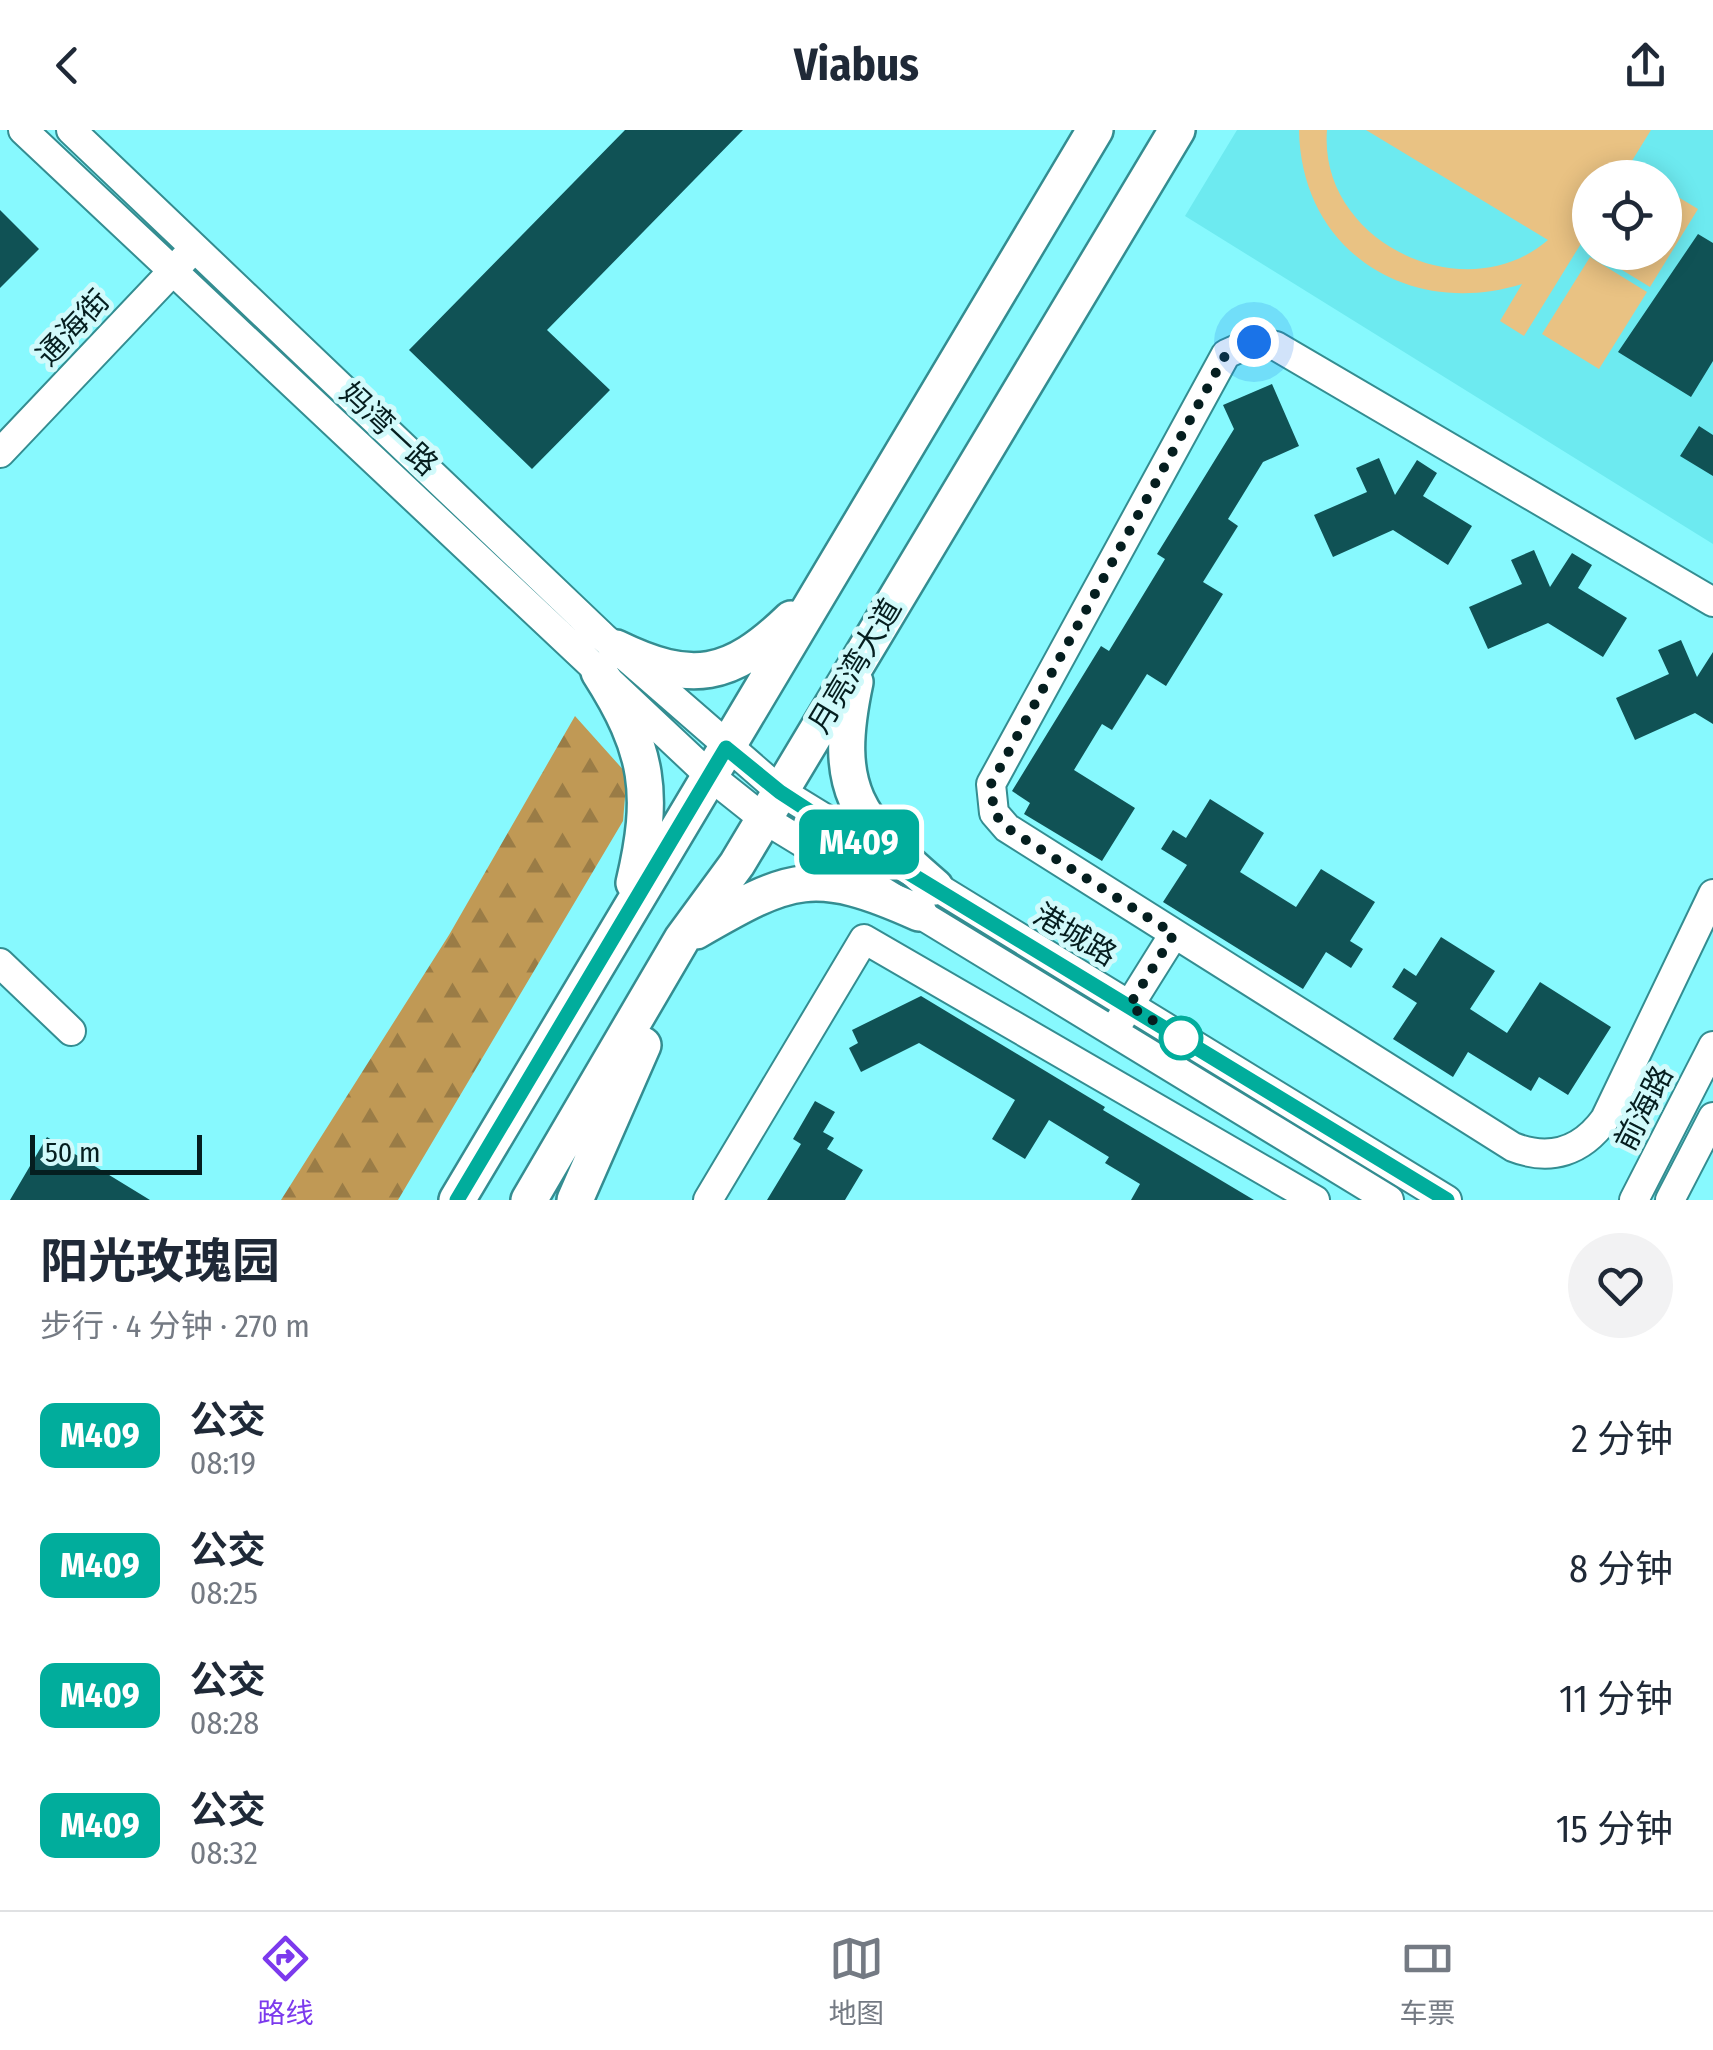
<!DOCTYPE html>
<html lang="zh">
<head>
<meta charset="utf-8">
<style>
	body { margin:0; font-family:"Fira Sans Condensed","Noto Sans SC",sans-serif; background:#f2f2f3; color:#1f2937; height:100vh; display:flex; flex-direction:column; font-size:38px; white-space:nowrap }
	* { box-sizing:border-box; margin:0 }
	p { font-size:32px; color:#747a83 }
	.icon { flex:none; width:55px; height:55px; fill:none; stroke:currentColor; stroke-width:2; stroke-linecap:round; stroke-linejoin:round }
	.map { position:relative; height:1070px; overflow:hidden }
	.drawer { display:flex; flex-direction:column; background:#fff; flex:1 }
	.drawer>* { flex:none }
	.badge { padding:0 20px; border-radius:15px; font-size:35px; line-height:65px }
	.controls { position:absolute; left:1572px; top:30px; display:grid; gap:20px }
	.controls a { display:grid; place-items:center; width:110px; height:110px; border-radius:50%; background:#fff; box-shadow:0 5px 25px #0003; font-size:50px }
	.scale { position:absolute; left:30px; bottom:25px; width:172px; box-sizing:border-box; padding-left:10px; border:5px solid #051e1f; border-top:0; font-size:28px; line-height:35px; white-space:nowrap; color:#051e1f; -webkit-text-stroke:8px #d1fafb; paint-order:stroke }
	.you { position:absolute; width:50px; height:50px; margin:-25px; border:8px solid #fff; border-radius:50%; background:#1a73e8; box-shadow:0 0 0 15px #1a73e833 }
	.map>.badge { position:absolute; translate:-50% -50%; box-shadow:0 0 0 5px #fff }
	.round { display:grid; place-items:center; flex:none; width:105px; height:105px; border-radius:52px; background:#f2f2f3 }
	.summary { display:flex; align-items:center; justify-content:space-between; height:170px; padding:0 40px }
	h1 { font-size:48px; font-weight:700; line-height:75px }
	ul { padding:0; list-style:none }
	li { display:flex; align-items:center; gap:30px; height:130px; padding:0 40px }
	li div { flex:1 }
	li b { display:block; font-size:38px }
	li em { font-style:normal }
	li .badge { min-width:110px; font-weight:700; text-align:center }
	header { display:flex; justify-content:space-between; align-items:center; height:130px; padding:0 40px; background:#fff; font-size:45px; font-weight:700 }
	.menu { display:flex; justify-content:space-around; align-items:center; height:140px; border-top:2px solid #e0e1e3; background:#fff; font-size:28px; color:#747a83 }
	.menu a { display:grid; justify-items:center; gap:5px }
	.menu .active { color:#7c3aed }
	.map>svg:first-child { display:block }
	.built { fill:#6deaf0; fill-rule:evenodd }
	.grass { fill:#e9c283 }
	.forest { fill:url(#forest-firs) }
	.building { fill:#105255 }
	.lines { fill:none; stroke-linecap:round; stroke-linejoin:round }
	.minor-casing { stroke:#348d91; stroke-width:32 }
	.major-casing { stroke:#348d91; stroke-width:40 }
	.minor { stroke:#fff; stroke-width:28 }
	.major { stroke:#fff; stroke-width:35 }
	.line-casing { stroke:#fff; stroke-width:22 }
	.line { stroke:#01ad9c; stroke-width:15 }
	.walk { stroke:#051e1f; stroke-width:10; stroke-dasharray:0 18 }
	.stop-dot { fill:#fff; stroke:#01ad9c; stroke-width:5 }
	.labels { text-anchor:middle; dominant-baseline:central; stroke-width:10; stroke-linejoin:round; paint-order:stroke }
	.street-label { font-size:30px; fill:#051e1f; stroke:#d1fafb }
</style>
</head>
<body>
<header><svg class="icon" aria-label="back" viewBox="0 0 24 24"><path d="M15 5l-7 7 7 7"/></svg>Viabus<svg class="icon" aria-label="share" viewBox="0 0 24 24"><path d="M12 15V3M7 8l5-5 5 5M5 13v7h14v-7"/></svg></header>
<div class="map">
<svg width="1713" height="1070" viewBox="0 0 1713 1070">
	<defs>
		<pattern id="forest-firs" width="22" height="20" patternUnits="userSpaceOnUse" patternTransform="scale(2.5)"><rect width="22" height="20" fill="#c09955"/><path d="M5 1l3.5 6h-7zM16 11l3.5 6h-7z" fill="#9a7c46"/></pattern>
	</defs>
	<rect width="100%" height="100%" fill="#87f9fe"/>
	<path class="built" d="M 1237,0 L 1713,0 L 1713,414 L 1185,86 ZM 1590,48 L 1665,48 L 1665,122 L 1590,122 Z"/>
	<path class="grass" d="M 1299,0 L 1327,0 C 1318,112 1465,182 1548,110 L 1366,0 L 1651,0 L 1622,47 L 1590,48 L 1590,99 L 1524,206 L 1500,191 L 1522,154 C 1410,189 1301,122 1299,0 Z
		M 1665,59 L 1698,79 L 1650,157 L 1594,123 L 1665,122 Z
		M 1590,127 L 1647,162 L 1599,239 L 1542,204 Z"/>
	<path class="forest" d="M 575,586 L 627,644 L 623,691 L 398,1070 L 281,1070 L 449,805 Z"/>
	<path class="building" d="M 625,0 L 743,0 L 547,200 L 610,260 L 532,339 L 409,220 Z
		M 0,80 L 39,119 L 0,158 Z
		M 1698,104 L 1713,113 L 1713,231 L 1691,267 L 1618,222 Z
		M 1272,254 L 1299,316 L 1263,332 L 1228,389 L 1238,396 L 1203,452 L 1223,464 L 1166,556 L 1147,544 L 1112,600 L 1102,594 L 1074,640 L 1135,678 L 1102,731 L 1024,684 L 1030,673 L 1012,661 L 1101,516 L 1109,521 L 1165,429 L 1157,424 L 1234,299 L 1223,275 Z
		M 1699,296 L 1713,305 L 1713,346 L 1680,326 Z
		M 1379,328 L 1395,365 L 1417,330 L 1437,343 L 1423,366 L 1472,396 L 1448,435 L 1393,400 L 1333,427 L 1314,385 L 1367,362 L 1356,338 Z
		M 1534,420 L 1550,457 L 1572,423 L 1592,435 L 1578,458 L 1627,488 L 1603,527 L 1548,493 L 1488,519 L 1469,477 L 1522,454 L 1511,430 Z
		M 1681,510 L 1697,547 L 1713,522 L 1713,594 L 1695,583 L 1635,610 L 1616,568 L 1669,544 L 1658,520 Z
		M 1210,669 L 1264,703 L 1240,742 L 1296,777 L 1321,739 L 1375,772 L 1350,811 L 1363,819 L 1351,838 L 1326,822 L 1303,859 L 1163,772 L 1187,735 L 1161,719 L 1173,700 L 1186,708 Z
		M 1441,807 L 1495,841 L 1470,879 L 1507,903 L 1540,852 L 1611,897 L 1568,965 L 1539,947 L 1531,961 L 1468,922 L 1453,947 L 1393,909 L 1417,873 L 1392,857 L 1404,838 L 1416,846 Z
		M 921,866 L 1105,977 L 1103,980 L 1254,1070 L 1131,1070 L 1140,1054 L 1105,1033 L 1109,1027 L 1049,990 L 1025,1029 L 992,1009 L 1015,970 L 919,913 L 861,942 L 849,918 L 858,913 L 852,900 Z
		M 815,971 L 835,982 L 823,1002 L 834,1008 L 827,1019 L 863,1040 L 845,1070 L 767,1070 L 801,1014 L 793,1009 Z
		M 47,1007 L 150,1070 L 10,1070 Z"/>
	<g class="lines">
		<defs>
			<path id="minor" d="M 23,0 L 710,646 L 764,689 L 1389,1070
				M 71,0 L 603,507 L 780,661 L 1447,1070
				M 0,323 L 185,128
				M 1713,472 L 1276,216 L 1253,212 L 1226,224 L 991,654 L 994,683 L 1007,698 L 1513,1017 C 1551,1032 1582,1021 1605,989 L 1713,764
				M 0,833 L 71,901
				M 1119,892 L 1174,804
				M 708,1070 L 864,809 L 1315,1070
				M 1634,1070 L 1713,916
				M 1670,1070 L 1713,987"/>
			<path id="major" d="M 616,518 C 692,555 730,548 791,489
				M 599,542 C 649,620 655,664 634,753
				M 855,552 C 832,660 856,689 935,757
				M 696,801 C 791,746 814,736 919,783
				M 457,1070 L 1095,0
				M 529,1070 L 682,809 L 737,734 L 1177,0
				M 575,1070 L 643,915"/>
		</defs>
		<use href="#minor" class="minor-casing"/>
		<use href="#major" class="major-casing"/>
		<use href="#minor" class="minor"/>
		<use href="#major" class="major"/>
	</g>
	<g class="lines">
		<defs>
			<path id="line" d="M 457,1070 L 726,618 L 780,662 L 840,701 L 1447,1070"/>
		</defs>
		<use href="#line" class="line-casing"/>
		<use href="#line" class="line"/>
		<path class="walk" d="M 1181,908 L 1190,913 L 1129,876 L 1174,804 L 1007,698 L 994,683 L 991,654 L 1226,224 L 1254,212"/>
	</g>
	<circle class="stop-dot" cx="1181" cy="908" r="20"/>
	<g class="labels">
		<g class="street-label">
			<text transform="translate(73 198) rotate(-47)">通海街</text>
			<text transform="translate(389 299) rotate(43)">妈湾一路</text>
			<text transform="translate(855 536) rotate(-59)">月亮湾大道</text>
			<text transform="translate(1075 805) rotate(31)">港城路</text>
			<text transform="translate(1644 978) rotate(-63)">前海路</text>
		</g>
	</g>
</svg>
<div class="controls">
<a><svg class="icon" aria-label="locate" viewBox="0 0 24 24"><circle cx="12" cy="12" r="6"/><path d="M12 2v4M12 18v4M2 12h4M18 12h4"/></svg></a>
</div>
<div class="scale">50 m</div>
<div class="you" style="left:1254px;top:212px"></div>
<b class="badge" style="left:859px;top:712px;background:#01ad9c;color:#fff">M409</b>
</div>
<section class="drawer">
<div class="summary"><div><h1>阳光玫瑰园</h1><p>步行 · 4 分钟 · 270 m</p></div><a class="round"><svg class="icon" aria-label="heart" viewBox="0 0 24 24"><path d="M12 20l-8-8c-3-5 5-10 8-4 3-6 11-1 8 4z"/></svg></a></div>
<ul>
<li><span class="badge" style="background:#01ad9c;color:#fff">M409</span><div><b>公交</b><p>08:19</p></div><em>2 分钟</em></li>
<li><span class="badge" style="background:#01ad9c;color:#fff">M409</span><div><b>公交</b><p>08:25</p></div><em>8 分钟</em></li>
<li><span class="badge" style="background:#01ad9c;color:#fff">M409</span><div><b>公交</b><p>08:28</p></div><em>11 分钟</em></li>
<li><span class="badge" style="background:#01ad9c;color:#fff">M409</span><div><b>公交</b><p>08:32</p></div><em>15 分钟</em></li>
</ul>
</section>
<nav class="menu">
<a class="active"><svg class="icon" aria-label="directions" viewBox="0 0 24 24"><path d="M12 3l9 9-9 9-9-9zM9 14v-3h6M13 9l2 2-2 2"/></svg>路线</a>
<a><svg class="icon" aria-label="map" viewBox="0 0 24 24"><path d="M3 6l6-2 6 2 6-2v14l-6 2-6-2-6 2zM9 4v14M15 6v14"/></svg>地图</a>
<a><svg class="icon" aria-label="tickets" viewBox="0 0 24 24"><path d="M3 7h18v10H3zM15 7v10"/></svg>车票</a>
</nav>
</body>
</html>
